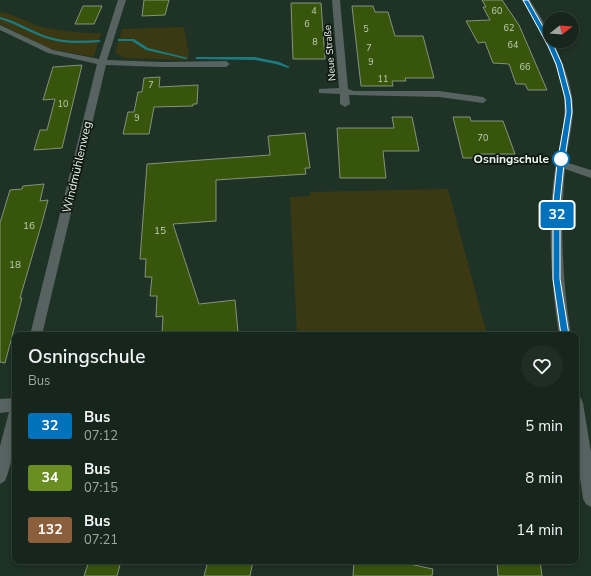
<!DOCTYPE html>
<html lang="en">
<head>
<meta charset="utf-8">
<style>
	body { margin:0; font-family:"Nunito Sans",sans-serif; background:#1f2e25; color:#f1f3f6; height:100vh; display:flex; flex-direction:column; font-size:15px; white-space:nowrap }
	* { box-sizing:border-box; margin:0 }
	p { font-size:13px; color:#9ea5a3 }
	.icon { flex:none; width:22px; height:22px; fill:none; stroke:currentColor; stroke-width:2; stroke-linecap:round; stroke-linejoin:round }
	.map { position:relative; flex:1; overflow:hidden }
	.sheet { position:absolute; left:12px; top:332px; width:567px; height:232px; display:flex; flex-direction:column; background:#16261c; border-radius:8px; box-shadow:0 2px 6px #0003,0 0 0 1px #35433b }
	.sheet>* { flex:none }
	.badge { padding:0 8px; border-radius:3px; font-size:14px; line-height:26px }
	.needle { width:26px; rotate:73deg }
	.tools { position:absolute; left:543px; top:12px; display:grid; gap:8px }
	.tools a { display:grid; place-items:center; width:36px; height:36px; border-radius:50%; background:#16261c; box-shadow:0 2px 6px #0003,0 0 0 1px #35433b; font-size:20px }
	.map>.badge { position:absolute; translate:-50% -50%; box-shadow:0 0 0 2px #fff }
	.round { display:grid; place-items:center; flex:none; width:42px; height:42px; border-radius:21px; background:#1f2e25 }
	.overview { display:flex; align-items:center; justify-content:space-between; height:68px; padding:0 16px }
	h1 { font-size:19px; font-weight:600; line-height:30px }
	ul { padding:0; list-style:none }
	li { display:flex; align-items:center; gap:12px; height:52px; padding:0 16px }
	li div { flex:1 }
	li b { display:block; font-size:15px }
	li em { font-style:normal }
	li .badge { min-width:44px; font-weight:700; text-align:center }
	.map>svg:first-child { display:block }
	.green { fill:#3b3913 }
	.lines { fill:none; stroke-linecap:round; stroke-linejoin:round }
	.stream { fill:#1b7b81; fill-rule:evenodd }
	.building { fill:#37560c; stroke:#86927c }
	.minor { fill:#566360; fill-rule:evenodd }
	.line { fill:#0072bc; stroke:#fff }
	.stop-dot { fill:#fff; stroke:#0072bc; stroke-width:2 }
	.labels { text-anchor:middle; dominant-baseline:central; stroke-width:3.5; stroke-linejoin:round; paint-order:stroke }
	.far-number-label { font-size:9px; fill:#bdcfb6 }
	.far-street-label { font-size:10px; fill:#eaf7ee; stroke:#0f1711 }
	.number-label { font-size:10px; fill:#bdcfb6 }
	.stop-label { font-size:12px; font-weight:bold; fill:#eaf7ee; stroke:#0f1711; text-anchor:end }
	.street-label { font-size:12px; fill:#eaf7ee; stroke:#0f1711 }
</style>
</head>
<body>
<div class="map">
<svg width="591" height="576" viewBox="0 0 591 576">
	<rect width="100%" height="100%" fill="#1e3225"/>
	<path class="green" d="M 0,12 C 16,15 21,19 35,25 C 50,30 84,34 101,33 L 94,57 L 50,49 L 0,24 Z
		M 184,27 L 189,55 L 187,60 L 124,58 L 115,53 L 122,29 Z
		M 448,189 L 487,335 L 297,335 L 290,197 L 310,196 L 310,192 Z"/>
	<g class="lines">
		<path class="stream" d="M 0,17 C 16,21 30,30 46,36 C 63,42 81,41 99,40 L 101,41 L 99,42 C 79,44 59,44 40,36 C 27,31 14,23 0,19 Z
			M 118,39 L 134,39 L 148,48 L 188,58 L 186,59 L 146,50 L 132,41 L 118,41 Z
			M 196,57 L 255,57 L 279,62 L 290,67 L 288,68 L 276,64 L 255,60 L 197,59 L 196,59 Z"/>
	</g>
	<path class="building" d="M 144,0 L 169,0 L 165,15 L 142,16 Z
		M 482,0 L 502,0 L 519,25 L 547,90 L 528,90 L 525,84 L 516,84 L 509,64 L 493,63 L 485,42 L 478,43 L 466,21 L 490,20 L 483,7 L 486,7 Z
		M 291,3 L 321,3 L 325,59 L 293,59 Z
		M 83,6 L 102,6 L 94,24 L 75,24 Z
		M 352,6 L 373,6 L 375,12 L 388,12 L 395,36 L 423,36 L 434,78 L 405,78 L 406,81 L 392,81 L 393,86 L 361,86 Z
		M 82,65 L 62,148 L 34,150 L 40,130 L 47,130 L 55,99 L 43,100 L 53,67 Z
		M 160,77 L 159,87 L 198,85 L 197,104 L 193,104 L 193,106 L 154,107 L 149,134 L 123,134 L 128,112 L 134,112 L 138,92 L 142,92 L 144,78 Z
		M 392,117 L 412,117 L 419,151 L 383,151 L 386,178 L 340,178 L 337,128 L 394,128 Z
		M 453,117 L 470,117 L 471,121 L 503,121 L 515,154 L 480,154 L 482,158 L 463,158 Z
		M 305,133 L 310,168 L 305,168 L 306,174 L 216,180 L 216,221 L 173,224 L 199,304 L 235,300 L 238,332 L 202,335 L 162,335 L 163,316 L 156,317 L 157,296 L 150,296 L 152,277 L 145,277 L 146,259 L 140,259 L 147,164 L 270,155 L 268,136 Z
		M 44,184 L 40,201 L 48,200 L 43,219 L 20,298 L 22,298 L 5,363 L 0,362 L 0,223 L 10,190 L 22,189 L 23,186 Z
		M 89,561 L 121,561 L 117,576 L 84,576 Z
		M 208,561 L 253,561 L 250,576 L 204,576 Z
		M 354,561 L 395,561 L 433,569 L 432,576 L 353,576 Z
		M 497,561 L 540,561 L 542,576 L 498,576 Z"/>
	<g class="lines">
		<path class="minor" d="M 118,0 L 126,0 L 107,60 L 163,62 L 226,61 L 230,64 L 226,67 L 163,67 L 106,65 L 42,335 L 30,335 L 97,64 L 48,53 L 0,30 L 0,25 L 53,50 L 99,59 Z
			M 332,0 L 340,0 L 348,89 L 354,91 L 439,91 L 483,97 L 487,100 L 483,103 L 439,97 L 349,95 L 350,104 L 345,107 L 340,104 L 340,94 L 319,93 L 319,89 L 339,88 Z
			M 522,0 L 530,0 C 536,11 550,28 550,41 L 552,41 C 563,63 574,88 573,113 C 572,129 568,146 565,162 L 591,170 L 591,178 L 565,169 C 560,227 562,278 571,335 L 559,335 C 551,284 548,235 553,184 C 556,157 567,124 564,97 C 559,62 539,30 522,0 Z
			M 576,396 L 581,398 L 583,403 L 591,452 L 591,507 L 586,504 L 583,499 L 576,450 Z
			M 15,398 C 15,427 16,455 5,481 L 0,484 L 0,446 L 9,412 L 0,413 L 0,399 Z"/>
	</g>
	<path class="line" d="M 523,0 L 528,0 L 554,46 L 562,64 L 571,98 L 572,112 L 564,164 L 560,202 L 560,279 L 569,335 L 565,339 L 561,335 L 553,279 L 553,202 L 557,164 L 566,112 L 565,98 L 556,64 L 548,46 Z"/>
	<circle class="stop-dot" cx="561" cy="159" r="8"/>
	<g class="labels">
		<g class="far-number-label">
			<text x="314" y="11">4</text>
			<text x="497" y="11">60</text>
			<text x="307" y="24">6</text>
			<text x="509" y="28">62</text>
			<text x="366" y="29">5</text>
			<text x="315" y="42">8</text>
			<text x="513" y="45">64</text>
			<text x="369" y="48">7</text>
			<text x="371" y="62">9</text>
			<text x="525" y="67">66</text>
			<text x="383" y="79">11</text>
			<text x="151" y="85">7</text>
			<text x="63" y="104">10</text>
			<text x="137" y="118">9</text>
			<text x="483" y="138">70</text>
		</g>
		<g class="far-street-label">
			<text transform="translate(330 53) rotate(-95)">Neue Straße</text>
		</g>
		<g class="number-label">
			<text x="29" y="226">16</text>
			<text x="160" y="231">15</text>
			<text x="15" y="265">18</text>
		</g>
		<g class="stop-label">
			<text x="549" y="159">Osningschule</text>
		</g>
		<g class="street-label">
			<text transform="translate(77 167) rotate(-77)">Windmühlenweg</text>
		</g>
	</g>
</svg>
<div class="tools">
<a><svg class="needle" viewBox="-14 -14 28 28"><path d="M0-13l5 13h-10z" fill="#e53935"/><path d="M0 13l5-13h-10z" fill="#9ea5a3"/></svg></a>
</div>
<b class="badge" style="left:557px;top:215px;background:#0072bc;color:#fff">32</b>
<section class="sheet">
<div class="overview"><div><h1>Osningschule</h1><p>Bus</p></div><a class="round"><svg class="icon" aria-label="heart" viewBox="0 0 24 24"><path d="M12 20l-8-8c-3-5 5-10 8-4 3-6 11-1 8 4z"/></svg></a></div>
<ul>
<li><span class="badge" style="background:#0072bc;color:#fff">32</span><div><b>Bus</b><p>07:12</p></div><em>5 min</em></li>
<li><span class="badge" style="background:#6b8e23;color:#fff">34</span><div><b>Bus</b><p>07:15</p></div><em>8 min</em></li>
<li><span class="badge" style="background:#8b5e3c;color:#fff">132</span><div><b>Bus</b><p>07:21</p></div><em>14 min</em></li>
</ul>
</section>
</div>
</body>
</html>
